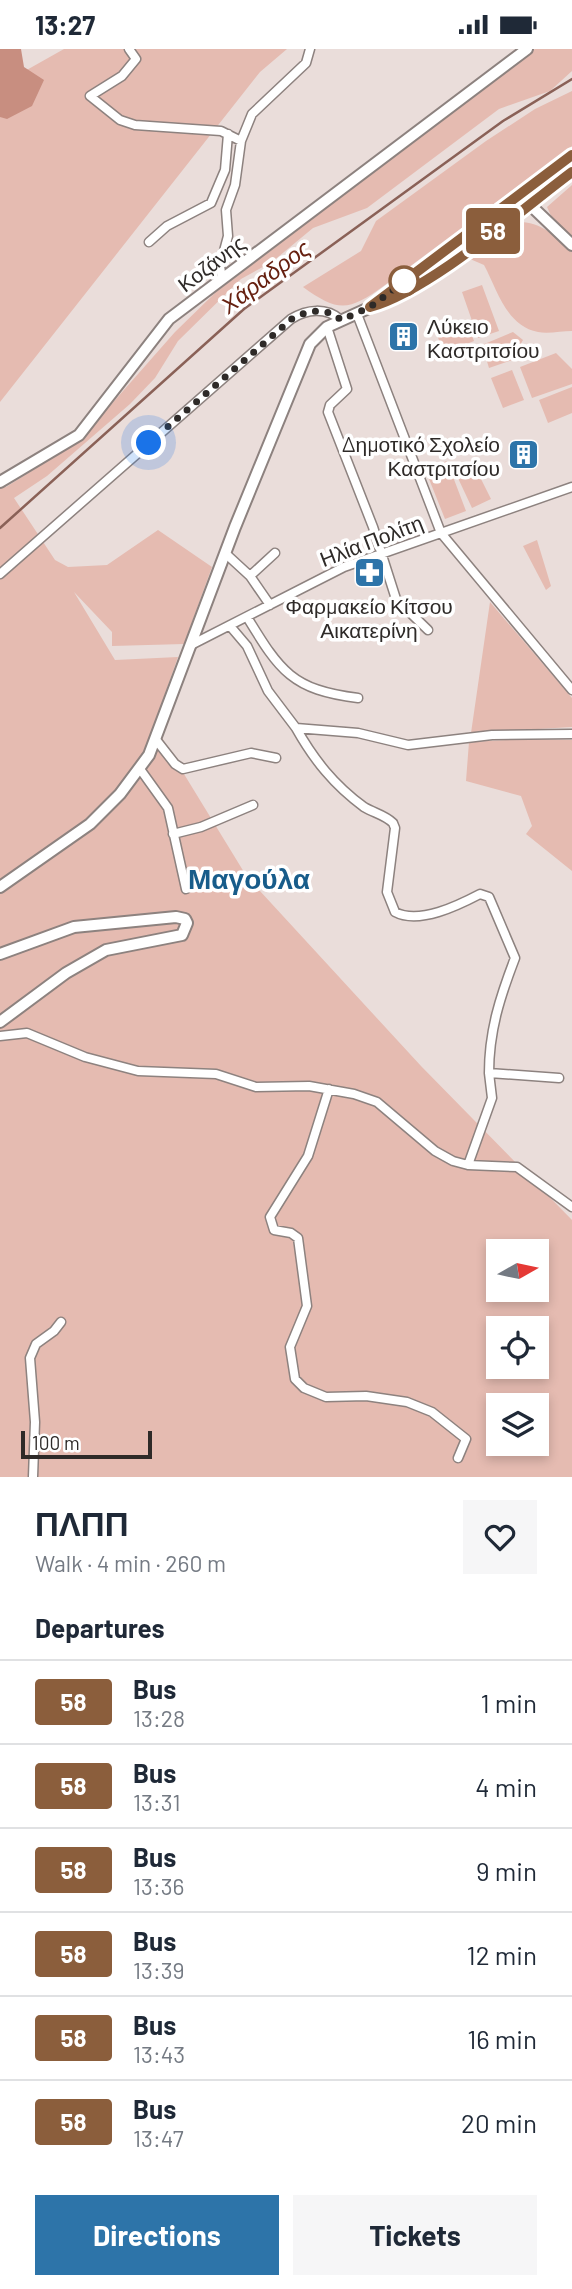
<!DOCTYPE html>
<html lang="en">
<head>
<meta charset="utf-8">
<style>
	body { margin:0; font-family:Barlow,sans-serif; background:#f6f6f7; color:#1f2937; height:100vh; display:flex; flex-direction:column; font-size:26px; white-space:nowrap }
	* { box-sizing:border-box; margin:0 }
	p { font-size:23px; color:#747a83 }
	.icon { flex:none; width:38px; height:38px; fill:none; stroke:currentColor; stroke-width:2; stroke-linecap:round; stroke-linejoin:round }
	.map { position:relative; height:1428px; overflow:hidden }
	.sheet { display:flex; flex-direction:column; background:#fff; flex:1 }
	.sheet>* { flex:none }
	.badge { padding:0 14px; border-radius:5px; font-size:24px; line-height:46px }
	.needle { width:46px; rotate:81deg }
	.fabs { position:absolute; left:486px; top:1190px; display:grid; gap:14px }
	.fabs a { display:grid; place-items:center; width:63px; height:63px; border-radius:0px; background:#fff; box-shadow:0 4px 10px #0003; font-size:35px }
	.scale { position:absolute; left:21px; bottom:18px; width:131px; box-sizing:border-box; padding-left:7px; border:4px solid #2e2a28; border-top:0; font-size:19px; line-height:24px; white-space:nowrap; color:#2e2a28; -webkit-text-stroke:5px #fff; paint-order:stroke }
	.you { position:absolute; width:35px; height:35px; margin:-18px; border:5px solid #fff; border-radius:50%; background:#1a73e8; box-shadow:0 0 0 10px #1a73e833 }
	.map>.badge { position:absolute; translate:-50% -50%; box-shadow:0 0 0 4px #fff }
	h2 { padding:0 35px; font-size:26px; line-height:63px }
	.round { display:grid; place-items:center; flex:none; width:74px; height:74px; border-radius:0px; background:#f6f6f7 }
	.headline { display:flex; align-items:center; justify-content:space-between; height:119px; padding:0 35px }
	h1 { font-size:33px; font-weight:700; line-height:52px }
	.cta { display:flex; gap:14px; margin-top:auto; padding:14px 35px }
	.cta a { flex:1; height:80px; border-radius:0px; background:#2d74a9; color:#fff; font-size:28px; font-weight:700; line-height:80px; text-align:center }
	.cta a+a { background:#f6f6f7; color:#1f2937 }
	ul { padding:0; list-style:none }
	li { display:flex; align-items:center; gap:21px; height:84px; padding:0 35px; border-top:2px solid #e0e1e3 }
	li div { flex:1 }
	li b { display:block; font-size:26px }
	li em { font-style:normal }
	li .badge { min-width:77px; font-weight:700; text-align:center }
	.status { display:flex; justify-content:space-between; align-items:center; height:49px; padding:0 35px; background:#fff; direction:ltr }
	.status svg { height:19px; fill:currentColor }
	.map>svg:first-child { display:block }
	.green { fill:#e5bbb1; fill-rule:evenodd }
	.forest { fill:#c88e80 }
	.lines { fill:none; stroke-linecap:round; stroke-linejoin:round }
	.stream { stroke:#8a6157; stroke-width:2.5 }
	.street-casing { stroke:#8d827f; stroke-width:11 }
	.secondary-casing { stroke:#8d827f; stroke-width:14 }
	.street { stroke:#fff; stroke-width:8 }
	.secondary { stroke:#fff; stroke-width:10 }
	.line-casing { stroke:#fff; stroke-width:16 }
	.line { stroke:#8b5e3c; stroke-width:10 }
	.walk { stroke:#2e2a28; stroke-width:7; stroke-dasharray:0 12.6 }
	.stop-dot { fill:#fff; stroke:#8b5e3c; stroke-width:3.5 }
	.labels { text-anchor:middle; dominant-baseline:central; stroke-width:7; stroke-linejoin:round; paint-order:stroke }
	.street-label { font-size:21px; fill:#2e2a28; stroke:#fff }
	.poi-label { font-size:21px; fill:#2e2a28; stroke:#fff; text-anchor:start }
	.water-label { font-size:23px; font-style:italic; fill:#662010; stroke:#fff }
	.district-label { font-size:28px; font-weight:bold; fill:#185c8a; stroke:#fff }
</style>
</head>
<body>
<div class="status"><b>13:27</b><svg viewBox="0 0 49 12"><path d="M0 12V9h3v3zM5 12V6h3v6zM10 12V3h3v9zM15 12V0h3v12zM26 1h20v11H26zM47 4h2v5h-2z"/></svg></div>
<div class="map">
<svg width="572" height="1428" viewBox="0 0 572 1428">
	<rect width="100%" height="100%" fill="#eaddda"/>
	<path class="green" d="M 64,0 L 287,0 L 260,23 L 0,353 L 0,36 Z
		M 535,0 L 572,0 L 572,22 L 550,42 L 499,60 L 367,159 L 313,179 L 272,213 L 241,230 L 178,292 L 155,329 L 130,355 L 47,427 L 14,449 L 55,511 L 68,518 L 107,516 L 158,481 L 212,518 L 184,595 L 112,597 L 112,583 L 74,543 L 115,611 L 178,608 L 154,676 L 247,828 L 421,1017 L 572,1171 L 572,1428 L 0,1428 L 0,430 L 6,438 L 79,392 L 175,283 L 216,243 ZM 499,1202 L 537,1202 L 537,1241 L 499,1241 ZM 499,1279 L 537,1279 L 537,1318 L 499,1318 ZM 499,1356 L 537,1356 L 537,1395 L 499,1395 Z
		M 572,42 L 572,97 L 385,236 C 349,262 339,264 303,238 L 361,202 L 376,172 L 486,92 L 535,60 Z
		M 572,136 L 572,190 L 553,171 L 547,158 Z
		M 522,173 C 545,175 557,189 572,203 L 572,282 C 562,282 548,285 538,283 C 506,277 497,240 484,216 L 470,210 Z
		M 482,236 L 499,282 L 478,289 L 462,243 Z
		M 467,273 L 474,292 L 444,304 L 437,286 Z
		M 513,283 L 523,291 L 519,298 L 521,308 L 489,319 L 482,296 Z
		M 556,304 L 572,320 L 572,335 L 532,349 L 520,318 Z
		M 512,321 L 524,351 L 503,359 L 491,329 Z
		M 572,338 L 572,364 L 548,374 L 539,351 Z
		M 447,412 L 466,462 L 445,470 L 425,420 Z
		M 475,418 L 491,450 L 472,459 L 457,427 Z
		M 537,491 L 551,537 L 546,541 L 523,497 Z
		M 490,553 L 572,649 L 572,678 L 471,684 Z
		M 524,690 L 572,691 L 572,822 L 526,785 L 532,777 L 521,747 L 466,732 L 469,693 Z"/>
	<path class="forest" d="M 0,0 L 21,0 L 24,18 L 44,31 L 32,57 L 7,70 L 0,68 Z"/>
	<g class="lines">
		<path class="stream" d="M 0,479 L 244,260 L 503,72 L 572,30"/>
		<defs>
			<path id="street" d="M 129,0 L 136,10 L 122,27 L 90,47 L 120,71 L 135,76 L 221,82 L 241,92
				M 149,193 L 167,177 L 211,154 L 225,121 L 228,85
				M 222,230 L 220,217 L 228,187 L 226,161 L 235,136 L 241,92 L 252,65 L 306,14 L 310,0
				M 357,265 L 441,484 L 572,641
				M 327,278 L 347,340 L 330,356 L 328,363 L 373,478 L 396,550 L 428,581
				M 225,504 L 250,527
				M 0,525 L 291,270 C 307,260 326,258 341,271
				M 270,556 L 250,527 L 275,504
				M 247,568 C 280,622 292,641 358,649
				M 230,577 L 247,597 L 268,642 L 296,679 L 358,684 L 408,696 L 492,686 L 572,685
				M 191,596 L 344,518 L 572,438
				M 296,679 C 314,711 334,736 364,758 C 374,764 385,766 393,774 L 395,779 L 387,843 L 395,863 C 419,876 459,856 480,845 L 489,848 L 515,909 C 500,948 489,982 489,1024
				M 157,692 L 175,715 L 183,720 L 251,704 L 276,709
				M 140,720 L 168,759 L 186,840
				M 173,785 L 201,778 L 253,756
				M 0,987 L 27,984 L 85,1008 L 138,1022 L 216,1025 L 256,1038 L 309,1037 L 354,1045 L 377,1053 L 435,1102 L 453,1112 L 468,1116 L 517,1118 L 572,1158
				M 329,1040 L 308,1107 L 270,1168 L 274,1181 L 291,1184 L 298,1189 L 307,1257 L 290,1298 L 295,1330 L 304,1339 L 326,1348 L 366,1347 L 407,1353 L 432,1363 L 466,1390 L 458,1409
				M 468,1116 L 492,1049 L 489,1024 L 559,1029
				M 33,1428 L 35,1373 L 30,1309 L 36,1295 L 54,1282 L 61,1273"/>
			<path id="secondary" d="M 526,152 L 572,196
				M 383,254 L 467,202 L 572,123
				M 0,433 L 79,386 L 169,270 L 527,0
				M 0,838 L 90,775 L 120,745 L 149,706 L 235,478 L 310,295 L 327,278 L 371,258 L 572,106
				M 0,905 L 74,878 L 176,868 L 185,870 L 187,874 L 182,886 L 106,901 L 66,924 L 0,973"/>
		</defs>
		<use href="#street" class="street-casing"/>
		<use href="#secondary" class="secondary-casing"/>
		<use href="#street" class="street"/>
		<use href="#secondary" class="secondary"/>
	</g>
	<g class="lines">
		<defs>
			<path id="line" d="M 572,106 L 370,258 C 429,242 521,161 572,123"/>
		</defs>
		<use href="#line" class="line-casing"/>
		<use href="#line" class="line"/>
		<path class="walk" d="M 149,394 L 293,269 C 310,261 326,258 341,271 L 370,258 L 412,227 L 404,232"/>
	</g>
	<defs>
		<symbol id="building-square" viewBox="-11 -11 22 22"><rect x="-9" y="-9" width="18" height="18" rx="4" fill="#2d74a9" stroke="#fff"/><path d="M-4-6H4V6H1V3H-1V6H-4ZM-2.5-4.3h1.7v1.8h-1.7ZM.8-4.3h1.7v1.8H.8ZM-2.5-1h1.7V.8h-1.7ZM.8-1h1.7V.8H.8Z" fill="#fff"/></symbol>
		<symbol id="pharmacy-square" viewBox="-11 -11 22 22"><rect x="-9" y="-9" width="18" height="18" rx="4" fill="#2d74a9" stroke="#fff"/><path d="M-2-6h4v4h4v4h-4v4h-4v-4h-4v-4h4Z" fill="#fff"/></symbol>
	</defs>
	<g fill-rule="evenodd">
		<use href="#building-square" x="386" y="270" width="35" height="35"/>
		<use href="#building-square" x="506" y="388" width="35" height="35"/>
		<use href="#pharmacy-square" x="352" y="506" width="35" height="35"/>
	</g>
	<circle class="stop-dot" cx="404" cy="232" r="14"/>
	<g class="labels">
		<g class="street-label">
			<text transform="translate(211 214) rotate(-37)">Κοζάνης</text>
			<text transform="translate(371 491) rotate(-21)">Ηλία Πολίτη</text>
		</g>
		<g class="poi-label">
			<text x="427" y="276">Λύκειο<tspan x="427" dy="24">Καστριτσίου</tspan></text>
			<text x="500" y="394" text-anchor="end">Δημοτικό Σχολείο<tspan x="500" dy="24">Καστριτσίου</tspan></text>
			<text x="369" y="556" text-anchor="middle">Φαρμακείο Κίτσου<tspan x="369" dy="24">Αικατερίνη</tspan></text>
		</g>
		<g class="water-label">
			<text transform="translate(265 227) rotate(-37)">Χάραδρος</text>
		</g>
		<g class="district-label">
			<text x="249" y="829">Μαγούλα</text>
		</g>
	</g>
</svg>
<div class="fabs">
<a><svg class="needle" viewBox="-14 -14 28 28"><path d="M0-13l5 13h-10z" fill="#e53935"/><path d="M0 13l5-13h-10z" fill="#747a83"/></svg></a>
<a><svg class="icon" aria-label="locate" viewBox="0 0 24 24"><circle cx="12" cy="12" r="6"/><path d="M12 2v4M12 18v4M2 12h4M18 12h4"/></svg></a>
<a><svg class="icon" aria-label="layers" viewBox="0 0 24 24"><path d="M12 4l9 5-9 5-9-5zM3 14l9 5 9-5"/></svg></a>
</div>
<div class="scale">100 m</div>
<div class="you" style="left:149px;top:394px"></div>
<b class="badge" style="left:493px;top:182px;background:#8b5e3c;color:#fff">58</b>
</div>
<section class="sheet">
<div class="headline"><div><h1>ΠΛΠΠ</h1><p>Walk · 4 min · 260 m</p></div><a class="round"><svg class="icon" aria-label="heart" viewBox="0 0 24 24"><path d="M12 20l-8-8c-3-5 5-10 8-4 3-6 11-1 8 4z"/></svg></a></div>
<h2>Departures</h2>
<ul>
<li><span class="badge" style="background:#8b5e3c;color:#fff">58</span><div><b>Bus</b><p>13:28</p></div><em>1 min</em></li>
<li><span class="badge" style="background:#8b5e3c;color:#fff">58</span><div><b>Bus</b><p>13:31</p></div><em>4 min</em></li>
<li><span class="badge" style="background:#8b5e3c;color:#fff">58</span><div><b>Bus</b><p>13:36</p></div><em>9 min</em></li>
<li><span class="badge" style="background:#8b5e3c;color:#fff">58</span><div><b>Bus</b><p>13:39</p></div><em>12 min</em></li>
<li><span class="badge" style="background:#8b5e3c;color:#fff">58</span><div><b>Bus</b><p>13:43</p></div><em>16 min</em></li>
<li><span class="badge" style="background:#8b5e3c;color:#fff">58</span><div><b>Bus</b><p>13:47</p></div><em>20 min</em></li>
</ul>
<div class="cta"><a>Directions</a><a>Tickets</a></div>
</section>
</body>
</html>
